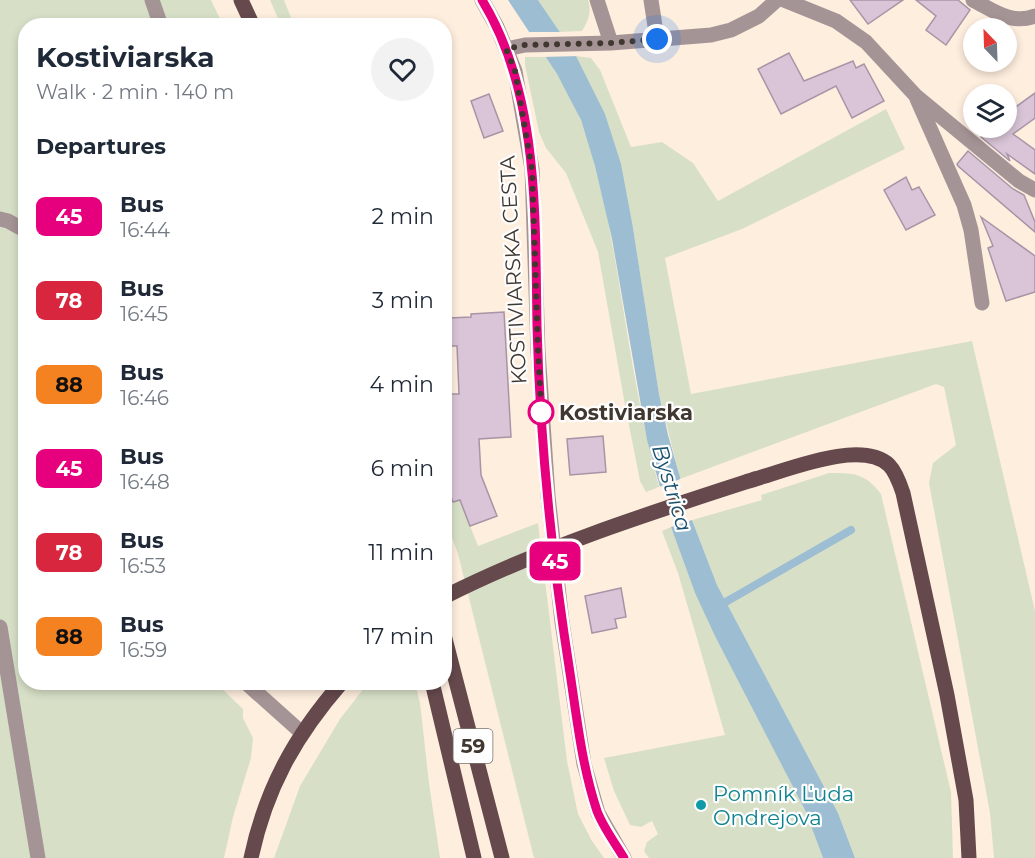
<!DOCTYPE html>
<html lang="en">
<head>
<meta charset="utf-8">
<style>
	body { margin:0; font-family:Montserrat,sans-serif; background:#f2f2f3; color:#1f2937; height:100vh; display:flex; flex-direction:column; font-size:22px; white-space:nowrap }
	* { box-sizing:border-box; margin:0 }
	p { font-size:20px; color:#747a83 }
	.icon { flex:none; width:33px; height:33px; fill:none; stroke:currentColor; stroke-width:2; stroke-linecap:round; stroke-linejoin:round }
	.map { position:relative; flex:1; overflow:hidden }
	.sheet { position:absolute; left:18px; top:18px; width:434px; height:672px; display:flex; flex-direction:column; background:#fff; border-radius:24px; box-shadow:0 3px 9px #0003 }
	.sheet>* { flex:none }
	.badge { padding:0 12px; border-radius:9px; font-size:21px; line-height:39px }
	.needle { width:39px; rotate:337deg }
	.buttons { position:absolute; left:963px; top:18px; display:grid; gap:12px }
	.buttons a { display:grid; place-items:center; width:54px; height:54px; border-radius:50%; background:#fff; box-shadow:0 3px 9px #0003; font-size:30px }
	.you { position:absolute; width:30px; height:30px; margin:-15px; border:4px solid #fff; border-radius:50%; background:#1a73e8; box-shadow:0 0 0 9px #1a73e833 }
	.map>.badge { position:absolute; translate:-50% -50%; box-shadow:0 0 0 3px #fff }
	h2 { padding:0 18px; font-size:22px; line-height:54px }
	.round { display:grid; place-items:center; flex:none; width:63px; height:63px; border-radius:32px; background:#f2f2f3 }
	.head { display:flex; align-items:center; justify-content:space-between; height:102px; padding:0 18px }
	h1 { font-size:28px; font-weight:700; line-height:45px }
	ul { padding:0; list-style:none }
	li { display:flex; align-items:center; gap:18px; height:84px; padding:0 18px }
	li div { flex:1 }
	li b { display:block; font-size:22px }
	li em { font-style:normal }
	li .badge { min-width:66px; font-weight:700; text-align:center }
	.map>svg:first-child { display:block }
	.green { fill:#d7e0c7 }
	.water { fill:#9dbdd2 }
	.pier { fill:#feeede }
	.lines { fill:none; stroke-linecap:round; stroke-linejoin:round }
	.stream { stroke:#9dbdd2; stroke-width:8 }
	.building { fill:#d9c5d7; stroke:#a794a6; stroke-width:1.5 }
	.minor { stroke:#a59496; stroke-width:15 }
	.major { stroke:#65494d; stroke-width:15 }
	.major-bridge { stroke:#65494d; stroke-width:15 }
	.line-casing { stroke:#fff; stroke-width:14 }
	.line { stroke:#e6007e; stroke-width:9 }
	.walk { stroke:#403830; stroke-width:6; stroke-dasharray:0 10.8 }
	.stop-dot { fill:#fff; stroke:#e6007e; stroke-width:3 }
	.culture-dot { fill:#0f9aa8; stroke:#fefefe; stroke-width:2 }
	.labels { text-anchor:middle; dominant-baseline:central; stroke-width:4.5; stroke-linejoin:round; paint-order:stroke }
	.shield { fill:#fefefe; stroke:#79736e; stroke-width:1.5 }
	.shield-label { font-size:20px; font-weight:bold; fill:#403830 }
	.street-label { font-size:21px; fill:#403830; stroke:#fefefe }
	.stop-label { font-size:21px; font-weight:bold; fill:#403830; stroke:#fefefe; text-anchor:start }
	.culture-label { font-size:21px; fill:#0d838f; stroke:#fefefe; text-anchor:start }
	.water-label { font-size:22px; font-style:italic; fill:#1a516f; stroke:#fefefe }
</style>
</head>
<body>
<div class="map">
<svg width="1035" height="858" viewBox="0 0 1035 858">
	<rect width="100%" height="100%" fill="#feeede"/>
	<path class="green" d="M 0,0 L 211,0 L 223,25 L 26,26 L 26,682 L 216,683 L 243,709 L 243,718 L 253,738 L 251,758 L 233,817 L 224,858 L 0,858 Z
		M 270,0 L 284,0 L 294,25 L 281,25 Z
		M 538,0 L 588,0 C 592,12 588,21 582,31 L 559,32 Z
		M 576,56 L 591,58 L 600,70 L 631,147 L 662,142 L 693,163 L 718,201 L 886,109 L 905,149 L 742,229 L 665,258 L 691,394 L 972,341 L 1035,611 L 1035,858 L 994,858 L 990,813 L 929,483 L 933,463 L 956,445 L 944,387 L 936,384 L 680,479 L 659,394 L 633,228 Z
		M 525,57 L 546,57 C 559,77 573,99 581,121 C 603,181 613,246 623,308 C 633,369 643,428 659,487 L 646,492 L 640,481 L 625,405 L 598,252 L 566,173 L 546,148 L 539,132 L 525,65 Z
		M 829,473 C 854,473 865,473 881,494 L 951,792 L 953,858 L 855,858 L 838,813 L 717,585 L 692,520 L 762,500 L 761,495 Z
		M 444,497 L 448,505 L 460,500 L 478,546 L 538,523 L 567,761 L 578,814 L 592,841 L 604,858 L 534,858 L 458,554 L 444,516 Z
		M 671,527 L 695,593 L 805,810 L 823,858 L 649,858 L 644,851 L 647,842 L 658,834 L 652,821 L 641,827 L 630,825 L 614,791 L 604,758 L 725,735 L 678,573 L 662,531 Z
		M 368,683 L 415,683 L 420,703 L 429,783 L 440,858 L 274,858 L 300,786 L 340,719 Z"/>
	<path class="water" d="M 508,0 L 538,0 L 576,56 L 605,114 L 621,164 L 633,228 L 659,394 L 668,435 L 692,520 L 717,585 L 838,813 L 855,858 L 823,858 L 805,810 L 716,638 L 695,593 L 671,527 L 647,440 L 612,239 L 595,166 L 581,120 L 557,74 Z"/>
	<path class="pier" d="M 527,32 L 563,32 L 579,56 L 543,57 Z
		M 683,478 L 695,519 L 668,528 L 656,488 Z"/>
	<g class="lines">
		<path class="stream" d="M 717,607 L 851,530"/>
	</g>
	<path class="building" d="M 850,0 L 903,0 L 868,24 Z
		M 916,0 L 958,0 L 970,10 L 946,45 L 926,30 L 936,16 Z
		M 789,53 L 804,81 L 853,61 L 856,68 L 864,64 L 884,101 L 852,118 L 836,86 L 781,114 L 758,69 Z
		M 1035,93 L 1035,118 L 1013,134 L 1035,150 L 1035,174 L 1007,154 L 1010,161 L 981,137 L 989,128 L 1006,128 L 1006,114 Z
		M 489,94 L 503,131 L 484,138 L 471,101 Z
		M 968,151 L 1013,189 L 1024,195 L 1035,222 L 1035,232 L 958,166 L 957,164 Z
		M 906,177 L 912,190 L 919,187 L 935,215 L 906,230 L 884,190 Z
		M 981,217 L 1035,256 L 1035,292 L 1006,301 L 988,248 L 993,246 Z
		M 504,312 L 511,437 L 479,439 L 481,475 L 497,516 L 470,526 L 460,500 L 453,502 L 444,478 L 444,394 L 459,394 L 457,346 L 451,346 L 449,318 L 471,317 L 471,314 Z
		M 603,436 L 606,472 L 570,475 L 567,439 Z
		M 621,588 L 626,617 L 615,619 L 617,628 L 592,633 L 585,596 Z"/>
	<g class="lines">
		<path class="minor" d="M 152,0 L 161,26
			M 482,0 L 497,27 L 515,71 L 532,169 L 538,351 L 548,496 L 562,622 L 584,764 L 598,813 L 624,858
			M 597,0 L 611,43
			M 651,0 L 657,39
			M 784,0 L 836,21 L 866,42 L 916,96 L 1019,181 L 1035,190
			M 973,0 C 994,11 1012,25 1035,16
			M 506,49 L 525,45 L 611,43 L 711,35 L 731,30 L 759,16 L 777,0
			M 917,99 L 964,205 L 971,230 L 982,303
			M 0,219 L 8,221 L 26,231
			M 0,627 L 38,858
			M 245,682 L 302,733"/>
		<path class="major" d="M 241,0 L 253,26
			M 755,479 C 788,470 861,439 889,465 C 896,472 900,484 903,493 L 947,695 L 966,800 L 969,858
			M 444,635 L 502,858
			M 432,682 L 474,858
			M 251,858 C 266,788 295,736 342,682"/>
		<path class="major-bridge" d="M 444,597 C 543,547 650,513 755,479"/>
	</g>
	<g class="lines">
		<defs>
			<path id="line" d="M 482,0 C 540,95 535,218 537,326 C 540,442 552,559 570,673 C 577,719 582,766 597,811 C 603,827 615,843 624,858"/>
		</defs>
		<use href="#line" class="line-casing"/>
		<use href="#line" class="line"/>
		<path class="walk" d="M 541,412 L 542,419 L 538,351 L 532,169 L 515,71 L 506,49 L 525,45 L 611,43 L 657,39"/>
	</g>
	<circle class="stop-dot" cx="541" cy="412" r="12"/>
	<circle class="culture-dot" cx="701" cy="805" r="6"/>
	<g class="labels">
		<rect class="shield" x="453.5" y="729" width="39" height="34" rx="4.5"/>
		<g class="shield-label">
			<text x="473" y="746">59</text>
		</g>
		<g class="street-label">
			<text transform="translate(513 270) rotate(-93)">KOSTIVIARSKA CESTA</text>
		</g>
		<g class="stop-label">
			<text x="559" y="412">Kostiviarska</text>
		</g>
		<g class="culture-label">
			<text x="713" y="793">Pomník Ľuda<tspan x="713" dy="24">Ondrejova</tspan></text>
		</g>
		<g class="water-label">
			<text transform="translate(672 488) rotate(73)">Bystrica</text>
		</g>
	</g>
</svg>
<div class="buttons">
<a><svg class="needle" viewBox="-14 -14 28 28"><path d="M0-13l5 13h-10z" fill="#e53935"/><path d="M0 13l5-13h-10z" fill="#747a83"/></svg></a>
<a><svg class="icon" aria-label="layers" viewBox="0 0 24 24"><path d="M12 4l9 5-9 5-9-5zM3 14l9 5 9-5"/></svg></a>
</div>
<div class="you" style="left:657px;top:39px"></div>
<b class="badge" style="left:555px;top:561px;background:#e6007e;color:#fff">45</b>
<section class="sheet">
<div class="head"><div><h1>Kostiviarska</h1><p>Walk · 2 min · 140 m</p></div><a class="round"><svg class="icon" aria-label="heart" viewBox="0 0 24 24"><path d="M12 20l-8-8c-3-5 5-10 8-4 3-6 11-1 8 4z"/></svg></a></div>
<h2>Departures</h2>
<ul>
<li><span class="badge" style="background:#e6007e;color:#fff">45</span><div><b>Bus</b><p>16:44</p></div><em>2 min</em></li>
<li><span class="badge" style="background:#d7263d;color:#fff">78</span><div><b>Bus</b><p>16:45</p></div><em>3 min</em></li>
<li><span class="badge" style="background:#f58220;color:#111">88</span><div><b>Bus</b><p>16:46</p></div><em>4 min</em></li>
<li><span class="badge" style="background:#e6007e;color:#fff">45</span><div><b>Bus</b><p>16:48</p></div><em>6 min</em></li>
<li><span class="badge" style="background:#d7263d;color:#fff">78</span><div><b>Bus</b><p>16:53</p></div><em>11 min</em></li>
<li><span class="badge" style="background:#f58220;color:#111">88</span><div><b>Bus</b><p>16:59</p></div><em>17 min</em></li>
</ul>
</section>
</div>
</body>
</html>
